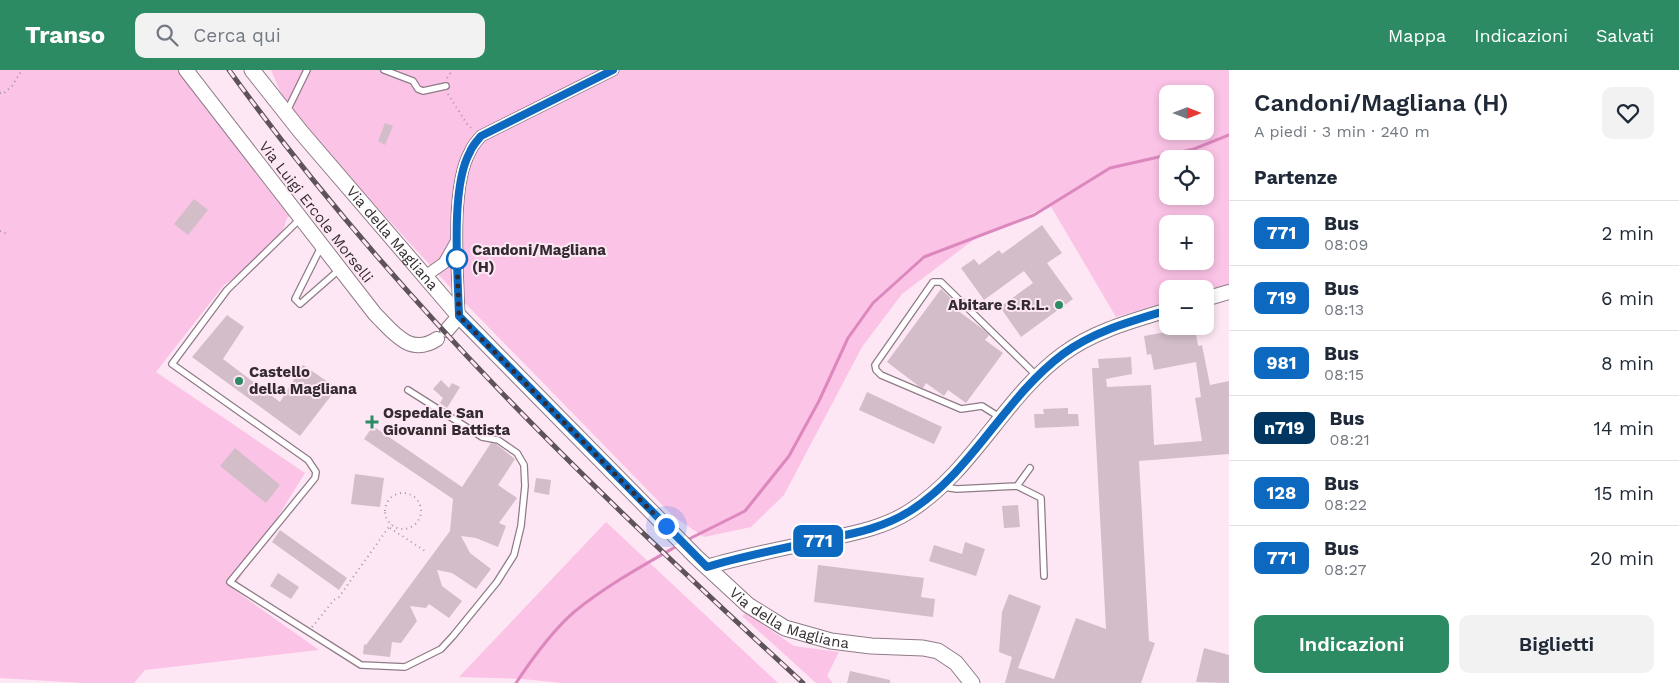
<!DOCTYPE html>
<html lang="it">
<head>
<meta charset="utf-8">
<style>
	body { margin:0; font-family:"Work Sans",sans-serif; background:#f2f2f3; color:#1f2937; height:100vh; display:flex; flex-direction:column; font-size:19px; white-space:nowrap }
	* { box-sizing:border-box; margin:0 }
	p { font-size:16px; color:#747a83 }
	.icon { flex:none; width:28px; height:28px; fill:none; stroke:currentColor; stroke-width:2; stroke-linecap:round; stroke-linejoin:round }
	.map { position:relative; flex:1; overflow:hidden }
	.sheet { display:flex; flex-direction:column; background:#fff; width:450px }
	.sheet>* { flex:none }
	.badge { padding:0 10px; border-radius:8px; font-size:18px; line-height:32px }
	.needle { width:32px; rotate:90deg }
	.controls { position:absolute; left:1159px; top:15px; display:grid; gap:10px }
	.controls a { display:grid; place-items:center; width:55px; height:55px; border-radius:10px; background:#fff; box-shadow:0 2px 8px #0003; font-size:25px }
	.you { position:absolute; width:25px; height:25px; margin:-12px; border:4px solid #fff; border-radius:50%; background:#1a73e8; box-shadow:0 0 0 8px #1a73e833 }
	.map>.badge { position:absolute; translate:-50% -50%; box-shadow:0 0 0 2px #fff }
	h2 { padding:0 25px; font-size:19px; line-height:45px }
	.round { display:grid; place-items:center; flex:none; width:52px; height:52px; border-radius:10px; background:#f2f2f3 }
	.overview { display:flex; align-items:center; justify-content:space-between; height:85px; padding:0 25px }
	h1 { font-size:24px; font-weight:600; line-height:38px }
	.button { display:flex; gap:10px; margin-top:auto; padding:10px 25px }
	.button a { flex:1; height:58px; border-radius:10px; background:#2c8b63; color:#fff; font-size:20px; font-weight:600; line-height:58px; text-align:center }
	.button a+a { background:#f2f2f3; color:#1f2937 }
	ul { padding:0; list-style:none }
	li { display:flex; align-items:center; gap:15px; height:65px; padding:0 25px; border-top:1px solid #e0e1e3 }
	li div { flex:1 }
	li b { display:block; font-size:19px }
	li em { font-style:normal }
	li .badge { min-width:55px; font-weight:700; text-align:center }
	header { display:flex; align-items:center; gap:30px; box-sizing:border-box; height:70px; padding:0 25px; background:#2c8b63; color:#fff }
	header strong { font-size:24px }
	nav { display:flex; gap:28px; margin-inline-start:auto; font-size:18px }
	.search { width:350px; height:45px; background:#f2f2f3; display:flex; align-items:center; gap:12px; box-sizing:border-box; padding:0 18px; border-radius:10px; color:#747a83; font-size:19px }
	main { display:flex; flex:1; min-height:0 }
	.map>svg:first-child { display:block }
	.green { fill:#fbc3e6; fill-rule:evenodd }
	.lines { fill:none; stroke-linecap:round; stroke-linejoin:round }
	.stream { stroke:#dc88be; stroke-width:3 }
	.building { fill:#d2bdc9 }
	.service-casing { stroke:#8f7b87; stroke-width:8 }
	.minor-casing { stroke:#8f7b87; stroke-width:13 }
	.tertiary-casing { stroke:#8f7b87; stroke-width:16 }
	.secondary-casing { stroke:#8f7b87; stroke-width:17 }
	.path { stroke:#a6969f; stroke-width:2; stroke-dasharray:1 4; stroke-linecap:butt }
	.service { stroke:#fff; stroke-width:5.5 }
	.minor { stroke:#fff; stroke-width:11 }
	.tertiary { stroke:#fff; stroke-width:14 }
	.secondary { stroke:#fff; stroke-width:15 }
	.rail-casing { stroke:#5e535a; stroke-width:5 }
	.rail { stroke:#fee7f4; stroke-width:3; stroke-dasharray:9; stroke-linecap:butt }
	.line-casing { stroke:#fff; stroke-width:11 }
	.line { stroke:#0c69bf; stroke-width:8 }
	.walk { stroke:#332b30; stroke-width:5; stroke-dasharray:0 9 }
	.stop-dot { fill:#fff; stroke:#0c69bf; stroke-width:2.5 }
	.poi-dot { fill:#2c8b63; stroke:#fee7f4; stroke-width:2 }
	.labels { text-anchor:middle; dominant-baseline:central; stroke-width:4; stroke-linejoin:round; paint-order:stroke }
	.street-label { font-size:15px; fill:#332b30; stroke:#fee7f4 }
	.stop-label { font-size:15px; font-weight:bold; fill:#332b30; stroke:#fee7f4; text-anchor:start }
	.poi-label { font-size:15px; font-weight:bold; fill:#332b30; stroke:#fee7f4; text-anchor:start }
</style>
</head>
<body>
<header>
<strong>Transo</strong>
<div class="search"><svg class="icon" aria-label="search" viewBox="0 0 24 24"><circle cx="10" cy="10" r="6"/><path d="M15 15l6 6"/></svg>Cerca qui</div>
<nav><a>Mappa</a><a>Indicazioni</a><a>Salvati</a></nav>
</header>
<main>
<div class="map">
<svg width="1229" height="613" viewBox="0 0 1229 613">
	<rect width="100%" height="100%" fill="#fee7f4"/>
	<path class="green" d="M 0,0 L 181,0 L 291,145 L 287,148 L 283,161 L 245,200 L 224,215 L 156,302 L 305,403 L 233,519 L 319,580 L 145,600 L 134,613 L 82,613 L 0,608 Z
		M 271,0 L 1229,0 L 1229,214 L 1205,221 L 1205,219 L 1168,219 L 1167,232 L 1116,247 L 1050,135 L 976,168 L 902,224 L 862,277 L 784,425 L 751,457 L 704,467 L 673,446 L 461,229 L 288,40 ZM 1168,24 L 1205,24 L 1205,61 L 1168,61 ZM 1168,89 L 1205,89 L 1205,126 L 1168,126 ZM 1168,154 L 1205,154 L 1205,191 L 1168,191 Z
		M 606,452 L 778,613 L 562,613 L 523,609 L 459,607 Z
		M 746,543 L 794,576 L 839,582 L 827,606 L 833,613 L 816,613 L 742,546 Z"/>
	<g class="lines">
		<path class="stream" d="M 687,470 L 745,441 L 789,386 L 819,331 L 848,268 L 873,233 L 924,187 L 1034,145 L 1110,98 L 1194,79 L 1229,65
			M 516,613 C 532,589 552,561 574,542 C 606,516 642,496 677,476"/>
	</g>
	<path class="building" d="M 385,53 L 393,56 L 385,75 L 378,71 Z
		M 194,129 L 208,140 L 188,165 L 174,154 Z
		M 1042,155 L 1062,183 L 1047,193 L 1073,229 L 1021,267 L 1000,237 L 1033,213 L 1024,201 L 984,230 L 961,198 L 974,189 L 979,195 L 999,180 L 1002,184 Z
		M 941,219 L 956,233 L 953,237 L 984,260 L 989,265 L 985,270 L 1003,283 L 966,333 L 948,320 L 944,326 L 926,313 L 923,318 L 920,317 L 887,292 Z
		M 227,245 L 244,257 L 223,289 L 280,332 L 303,295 L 337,318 L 300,366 L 192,287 Z
		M 1195,257 L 1198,276 L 1202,275 L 1210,315 L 1229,311 L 1229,384 L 1139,391 L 1149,571 L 1155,573 L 1141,613 L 1005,613 L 1012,587 L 999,582 L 1002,542 L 1009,524 L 1041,536 L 1018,598 L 1054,609 L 1076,548 L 1106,559 L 1092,298 L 1099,298 L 1098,289 L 1131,287 L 1132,304 L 1106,309 L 1107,317 L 1151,315 L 1154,375 L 1202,371 L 1195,328 L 1201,327 L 1196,292 L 1154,300 L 1151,284 L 1147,285 L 1144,266 Z
		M 441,310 L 449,318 L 452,313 L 460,317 L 447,338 L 440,333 L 443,328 L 433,319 Z
		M 867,322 L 942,357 L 934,374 L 859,340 Z
		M 1068,338 L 1068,344 L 1078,344 L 1079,356 L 1035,358 L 1034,344 L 1044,344 L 1043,339 Z
		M 373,356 L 462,417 L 491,373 L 496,374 L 515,389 L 498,415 L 517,428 L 499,453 L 506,456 L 498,477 L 476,468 L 461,466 L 470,483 L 491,499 L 476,519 L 452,503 L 437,500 L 442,516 L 462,531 L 449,548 L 429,534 L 426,538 L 410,536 L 417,551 L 401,573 L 392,572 L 390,587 L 363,584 L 364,574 L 366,575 L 450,461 L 453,429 L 364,369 Z
		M 235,378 L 280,415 L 266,433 L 220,396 Z
		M 355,404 L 384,408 L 380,437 L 351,434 Z
		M 536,408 L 551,410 L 549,425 L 534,422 Z
		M 1018,435 L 1020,457 L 1004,458 L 1002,436 Z
		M 280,460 L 347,508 L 339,520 L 272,472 Z
		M 965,472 L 985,479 L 976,506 L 929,491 L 934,475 L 962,484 Z
		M 818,495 L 924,508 L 921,527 L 935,529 L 933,547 L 814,532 Z
		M 278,503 L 299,517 L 291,529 L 270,516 Z
		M 1204,578 L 1229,585 L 1229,613 L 1196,612 Z
		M 850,601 L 890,610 L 890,613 L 847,613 Z"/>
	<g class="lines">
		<defs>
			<path id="service" d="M 384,0 L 413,11 L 418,19 L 423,21 L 446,16
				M 287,41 L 307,0
				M 301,148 L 227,220 L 172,294 L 308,390 L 316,402 L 315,408 L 230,512 L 361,595 L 405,597 L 441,579 L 453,566 L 497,512 L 514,485 L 521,456 L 525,416 L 524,395 L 517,383 L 498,370 L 482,367 L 408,320
				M 321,177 L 295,229 L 300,234 L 340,199
				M 1001,348 L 982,336 L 961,339 L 881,305 L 876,300 L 875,295 L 933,212 L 941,212 L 1037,306
				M 1017,416 L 1030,398
				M 943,417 L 957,419 L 1017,416 L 1041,428 L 1044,506"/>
			<path id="minor" d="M 424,207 L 444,193 L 456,172
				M 459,246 C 458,204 450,117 470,82 C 472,76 477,71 481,66 L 613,0"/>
			<path id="tertiary" d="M 186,0 L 375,244 C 393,262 410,287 437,269
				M 1205,229 L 1229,222
				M 447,260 L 459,246
				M 707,497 C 743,486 780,479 818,471 C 850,464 882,459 910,441 C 973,401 1004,327 1063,284 C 1094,261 1132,251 1168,240"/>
			<g id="secondary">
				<path id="s1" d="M 252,0 L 301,62 L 459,246 L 696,487 L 748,535 L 785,558 L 831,571 L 871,576 L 923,578 L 938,581 L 956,593 L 972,613"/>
			</g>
		</defs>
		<use href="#service" class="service-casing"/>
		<use href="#minor" class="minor-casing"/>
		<use href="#tertiary" class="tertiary-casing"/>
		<use href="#secondary" class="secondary-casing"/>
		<path class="path" d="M 447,8 L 453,0
			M 0,23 L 3,24 L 12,16 L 22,0
			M 448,24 L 467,54 L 472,59
			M 0,161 L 7,164
			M385 441a18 18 0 1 1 36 0a18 18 0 1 1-36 0Z
			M 390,458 L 425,481
			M 312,557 L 334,530 L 339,527 L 391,454"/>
		<use href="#service" class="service"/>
		<use href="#minor" class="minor"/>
		<use href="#tertiary" class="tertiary"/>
		<use href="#secondary" class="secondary"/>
		<defs>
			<path id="rail" d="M 229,0 C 395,230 595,422 803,613"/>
		</defs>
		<use href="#rail" class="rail-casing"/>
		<use href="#rail" class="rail"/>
	</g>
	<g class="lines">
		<defs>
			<path id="line" d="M 613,0 L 481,66 C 477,71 472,76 470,82 C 450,117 458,204 459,246 L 707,497 C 743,486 780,479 817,471 C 850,464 882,459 910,441 C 973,401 1004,328 1063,284 C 1094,261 1132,251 1168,240"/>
		</defs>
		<use href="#line" class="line-casing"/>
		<use href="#line" class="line"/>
		<path class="walk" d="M 457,189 L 459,246 L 666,456"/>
	</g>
	<circle class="stop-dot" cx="457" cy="189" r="10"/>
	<g class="poi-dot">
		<circle cx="1059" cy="235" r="5"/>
		<circle cx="239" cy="311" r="5"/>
		<path d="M369.5 344.5h5v5h5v5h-5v5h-5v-5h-5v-5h5z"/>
	</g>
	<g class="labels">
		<g class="street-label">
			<text transform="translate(316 142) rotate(52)">Via Luigi Ercole Morselli</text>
			<text stroke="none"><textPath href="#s1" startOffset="219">Via della Magliana</textPath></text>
			<text stroke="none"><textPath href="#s1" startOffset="774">Via della Magliana</textPath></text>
		</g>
		<g class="stop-label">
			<text x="472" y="180">Candoni/Magliana<tspan x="472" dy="17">(H)</tspan></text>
		</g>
		<g class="poi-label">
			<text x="1049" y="235" text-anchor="end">Abitare S.R.L.</text>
			<text x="249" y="302">Castello<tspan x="249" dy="17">della Magliana</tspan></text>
			<text x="383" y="343">Ospedale San<tspan x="383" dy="17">Giovanni Battista</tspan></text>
		</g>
	</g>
</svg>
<div class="controls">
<a><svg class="needle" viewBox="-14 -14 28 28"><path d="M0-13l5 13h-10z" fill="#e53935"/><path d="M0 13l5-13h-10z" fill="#747a83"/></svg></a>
<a><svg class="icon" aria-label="locate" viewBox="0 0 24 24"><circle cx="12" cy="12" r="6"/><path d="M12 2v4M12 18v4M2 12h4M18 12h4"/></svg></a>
<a>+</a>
<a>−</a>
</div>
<div class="you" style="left:666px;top:456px"></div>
<b class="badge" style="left:818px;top:471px;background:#0c69bf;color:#fff">771</b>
</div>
<section class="sheet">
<div class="overview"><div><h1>Candoni/Magliana (H)</h1><p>A piedi · 3 min · 240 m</p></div><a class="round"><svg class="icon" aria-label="heart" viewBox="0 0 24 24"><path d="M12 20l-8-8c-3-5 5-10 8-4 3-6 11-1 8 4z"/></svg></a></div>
<h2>Partenze</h2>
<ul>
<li><span class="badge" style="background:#0c69bf;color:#fff">771</span><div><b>Bus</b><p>08:09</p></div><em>2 min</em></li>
<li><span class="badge" style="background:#0c69bf;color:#fff">719</span><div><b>Bus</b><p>08:13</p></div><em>6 min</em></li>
<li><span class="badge" style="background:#0c69bf;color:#fff">981</span><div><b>Bus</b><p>08:15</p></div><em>8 min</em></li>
<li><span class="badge" style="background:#00365f;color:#fff">n719</span><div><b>Bus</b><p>08:21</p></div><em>14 min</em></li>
<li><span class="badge" style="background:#0c69bf;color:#fff">128</span><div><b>Bus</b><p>08:22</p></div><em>15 min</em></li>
<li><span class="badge" style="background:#0c69bf;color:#fff">771</span><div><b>Bus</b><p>08:27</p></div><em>20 min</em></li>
</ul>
<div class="button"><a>Indicazioni</a><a>Biglietti</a></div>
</section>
</main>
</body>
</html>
